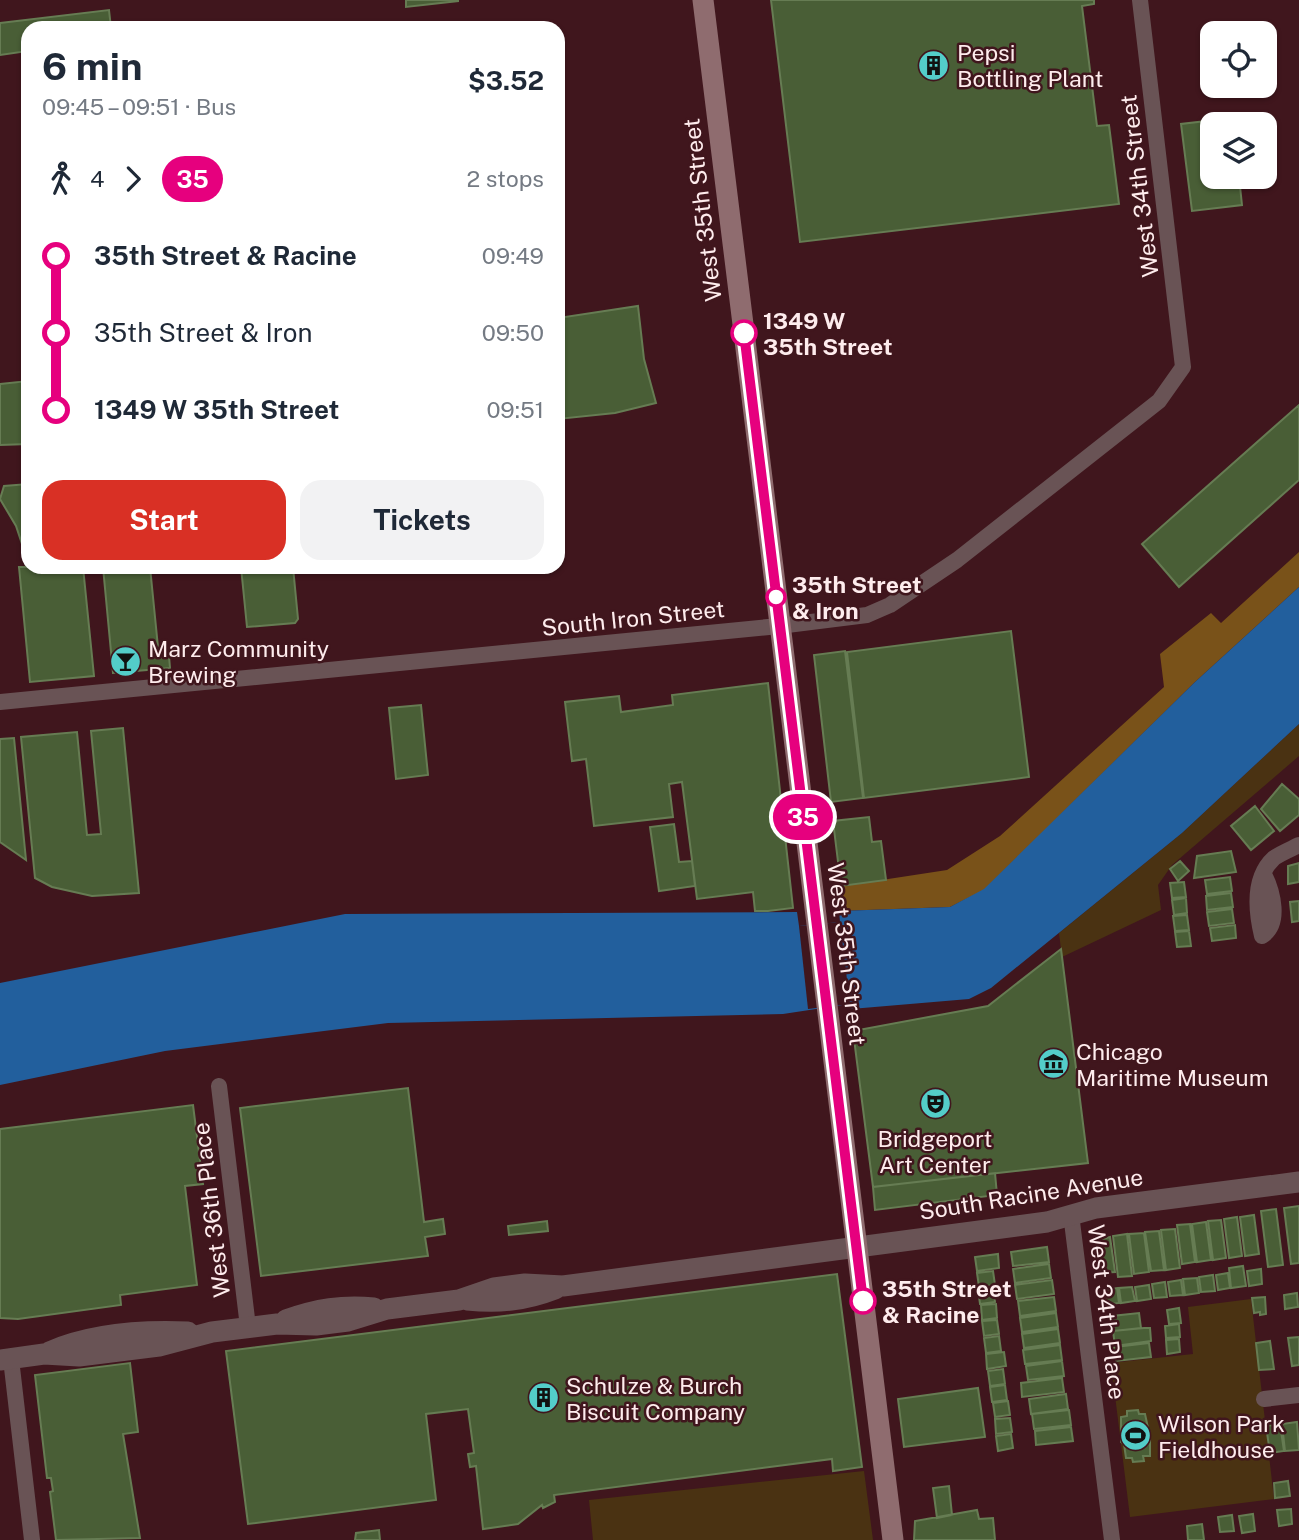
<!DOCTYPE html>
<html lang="en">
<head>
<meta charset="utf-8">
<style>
	body { margin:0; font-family:"Public Sans",sans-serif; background:#f2f2f3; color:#1f2937; height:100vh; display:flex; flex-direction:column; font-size:26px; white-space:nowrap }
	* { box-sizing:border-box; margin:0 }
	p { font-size:23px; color:#747a83 }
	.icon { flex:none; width:38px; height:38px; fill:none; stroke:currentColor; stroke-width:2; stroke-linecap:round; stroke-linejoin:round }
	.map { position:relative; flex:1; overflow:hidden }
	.side { position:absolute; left:21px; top:21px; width:544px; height:553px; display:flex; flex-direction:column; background:#fff; border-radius:21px; box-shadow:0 2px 5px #0004 }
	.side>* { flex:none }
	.badge { padding:0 14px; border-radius:23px; font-size:24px; line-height:46px }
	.tools { position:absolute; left:1200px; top:21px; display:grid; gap:14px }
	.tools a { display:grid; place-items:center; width:77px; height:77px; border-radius:14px; background:#fff; box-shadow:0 2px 5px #0004; font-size:35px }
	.map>.badge { position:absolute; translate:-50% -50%; box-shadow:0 0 0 4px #fff }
	.legs { display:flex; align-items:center; gap:10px; height:77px; padding:0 21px; font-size:23px }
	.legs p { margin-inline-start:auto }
	.headline { display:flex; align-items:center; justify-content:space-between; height:119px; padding:0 21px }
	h1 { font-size:38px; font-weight:700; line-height:52px }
	.button { display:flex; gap:14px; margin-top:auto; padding:14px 21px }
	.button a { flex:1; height:80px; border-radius:21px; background:#d93025; color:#fff; font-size:28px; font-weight:700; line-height:80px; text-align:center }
	.button a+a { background:#f2f2f3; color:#1f2937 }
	ul { padding:0 21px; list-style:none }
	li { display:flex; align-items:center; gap:24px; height:77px; font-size:26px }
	li i { display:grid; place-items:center; width:10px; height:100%; margin:0 9px; background:currentColor }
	li i::after { content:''; width:18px; height:18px; margin:-9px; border:5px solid; border-radius:50%; background:#fff }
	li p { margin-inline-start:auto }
	li:first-child i { background:linear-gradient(#0000 50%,currentColor 0) }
	li:last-child i { background:linear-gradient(currentColor 50%,#0000 0) }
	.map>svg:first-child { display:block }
	.green { fill:#4a3212 }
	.forest { fill:#795219 }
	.water { fill:#225f9d }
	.pier { fill:#40161d }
	.building { fill:#495e36; stroke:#667c53; stroke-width:2 }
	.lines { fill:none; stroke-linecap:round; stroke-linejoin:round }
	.minor { stroke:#695355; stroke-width:16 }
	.tertiary { stroke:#695355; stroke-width:21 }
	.secondary { stroke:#8f6c6f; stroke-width:21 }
	.line-1-casing { stroke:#fff; stroke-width:16 }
	.line-1 { stroke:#e6007e; stroke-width:10 }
	.stop-1-dot { fill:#fff; stroke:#e6007e; stroke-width:3.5 }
	.labels { text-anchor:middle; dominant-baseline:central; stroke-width:5; stroke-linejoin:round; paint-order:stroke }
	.poi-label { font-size:23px; fill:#feeced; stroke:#40161d; text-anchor:start }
	.street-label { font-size:23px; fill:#feeced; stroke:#40161d }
	.stop-label { font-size:23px; font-weight:bold; fill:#feeced; stroke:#40161d; text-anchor:start }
</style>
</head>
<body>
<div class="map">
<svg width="1299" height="1540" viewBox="0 0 1299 1540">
	<rect width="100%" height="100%" fill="#40161d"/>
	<path class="green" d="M 1299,724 L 1299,756 L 1172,865 L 1158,885 L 1161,910 L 1062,957 L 1059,933 L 1182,833 Z
		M 1251,1299 L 1274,1499 L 1130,1517 L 1111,1363 L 1193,1354 L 1188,1307 Z
		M 864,1471 L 873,1540 L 593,1540 L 589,1500 Z"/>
	<path class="forest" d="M 1299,552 L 1299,587 L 1195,682 L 984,890 L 950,907 L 839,911 L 836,887 L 947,870 L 1000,836 L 1164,687 L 1160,654 L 1211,613 L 1221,623 Z"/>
	<path class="water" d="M 1299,587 L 1299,724 L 1182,833 L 991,988 L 969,999 L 851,1009 L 849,1004 L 783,1014 L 388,1023 L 165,1051 L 0,1085 L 0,983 L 345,914 L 797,912 L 799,926 L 840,922 L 839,911 L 950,907 L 984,889 L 1195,682 Z"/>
	<path class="pier" d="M 840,922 L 850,1004 L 808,1009 L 799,926 Z"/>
	<path class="building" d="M 406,0 L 458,0 L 458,1 L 406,7 Z
		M 771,0 L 1094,0 L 1094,4 L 1082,6 L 1097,126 L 1109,125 L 1119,204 L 800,242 Z
		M 109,10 L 111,28 L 28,28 L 28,51 L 0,55 L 0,23 Z
		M 1232,118 L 1233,124 L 1213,124 L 1213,177 L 1239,177 L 1242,205 L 1192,211 L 1181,124 Z
		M 638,306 L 644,359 L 656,403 L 615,413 L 558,419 L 558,318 Z
		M 28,381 L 28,444 L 0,445 L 0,384 Z
		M 1299,405 L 1299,480 L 1179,587 L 1142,544 Z
		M 28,484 L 28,567 L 83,567 L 94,676 L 30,682 L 19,567 L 26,567 L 25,553 L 16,526 L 0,499 L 4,486 Z
		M 103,567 L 150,567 L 159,657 L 169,656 L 170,668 L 113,673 Z
		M 241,567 L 293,567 L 298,619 L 295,623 L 247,627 Z
		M 1011,631 L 1029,777 L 864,798 L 847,652 Z
		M 845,651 L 863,798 L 831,802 L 814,655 Z
		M 768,683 L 793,908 L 768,911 L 755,911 L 753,892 L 697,899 L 682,782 L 669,784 L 673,817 L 594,826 L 586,759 L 572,761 L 565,702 L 619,696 L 621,712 L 673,705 L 672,695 Z
		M 421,705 L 428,775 L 396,779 L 389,708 Z
		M 123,728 L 139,893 L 92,896 L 52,887 L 35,878 L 21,737 L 77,732 L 87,835 L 101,834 L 91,731 Z
		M 14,738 L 26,860 L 0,842 L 0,739 Z
		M 1282,784 L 1299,799 L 1299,815 L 1280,831 L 1261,809 Z
		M 1255,806 L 1274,831 L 1251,850 L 1231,826 Z
		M 869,817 L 872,842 L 881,841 L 886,880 L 841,886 L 833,821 Z
		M 674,824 L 679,862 L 692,861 L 695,886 L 659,891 L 650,827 Z
		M 1231,851 L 1236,872 L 1194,878 L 1197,856 Z
		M 1180,861 L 1189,871 L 1178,881 L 1170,869 Z
		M 1299,863 L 1299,882 L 1288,884 L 1288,866 Z
		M 1230,877 L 1232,891 L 1207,894 L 1205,880 Z
		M 1184,882 L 1186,897 L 1172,898 L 1170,883 Z
		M 1231,893 L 1233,907 L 1207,910 L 1206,896 Z
		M 1186,898 L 1187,913 L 1174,915 L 1172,900 Z
		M 1299,901 L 1299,921 L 1292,922 L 1290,902 Z
		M 1232,909 L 1234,923 L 1209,926 L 1207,912 Z
		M 1187,915 L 1189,930 L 1175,931 L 1173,916 Z
		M 1235,925 L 1236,938 L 1212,941 L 1210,928 Z
		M 1189,931 L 1191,946 L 1177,947 L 1175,932 Z
		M 1061,949 L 1088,1163 L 873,1187 L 853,1031 L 988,1006 Z
		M 408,1088 L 424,1222 L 443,1219 L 445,1234 L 425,1237 L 428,1256 L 261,1276 L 240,1108 Z
		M 193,1105 L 203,1184 L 185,1186 L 197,1285 L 120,1295 L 121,1305 L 18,1319 L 0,1318 L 0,1129 Z
		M 995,1173 L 997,1195 L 875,1210 L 873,1187 Z
		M 1299,1206 L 1299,1263 L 1291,1264 L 1284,1208 Z
		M 1276,1209 L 1283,1265 L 1268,1267 L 1261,1211 Z
		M 1254,1215 L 1259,1254 L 1245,1256 L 1240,1217 Z
		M 1237,1217 L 1242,1256 L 1229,1258 L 1224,1219 Z
		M 1221,1220 L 1226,1258 L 1213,1260 L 1208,1221 Z
		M 547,1221 L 548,1231 L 509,1235 L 508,1226 Z
		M 1206,1222 L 1211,1260 L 1197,1262 L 1192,1224 Z
		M 1190,1224 L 1195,1262 L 1182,1264 L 1177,1225 Z
		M 1175,1229 L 1180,1268 L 1166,1270 L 1161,1230 Z
		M 1159,1231 L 1164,1270 L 1151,1271 L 1145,1232 Z
		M 1144,1233 L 1149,1272 L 1134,1274 L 1129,1234 Z
		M 1127,1234 L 1132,1276 L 1118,1277 L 1113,1236 Z
		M 1110,1237 L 1115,1272 L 1099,1273 L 1095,1241 Z
		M 1047,1247 L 1049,1262 L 1013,1266 L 1011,1252 Z
		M 998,1254 L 999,1268 L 977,1271 L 975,1257 Z
		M 1049,1264 L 1051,1278 L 1015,1283 L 1013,1269 Z
		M 1243,1266 L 1246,1286 L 1231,1288 L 1229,1268 Z
		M 1261,1269 L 1262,1284 L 1249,1286 L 1247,1271 Z
		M 993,1271 L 995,1285 L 979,1287 L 977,1273 Z
		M 1228,1273 L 1230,1288 L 1218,1290 L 1216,1275 Z
		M 837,1274 L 862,1467 L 833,1471 L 832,1459 L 554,1495 L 555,1502 L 543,1508 L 542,1505 L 518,1524 L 483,1529 L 476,1466 L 470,1467 L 468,1454 L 474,1453 L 468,1409 L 426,1414 L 436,1500 L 248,1524 L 226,1351 Z
		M 1213,1275 L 1215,1291 L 1201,1292 L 1199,1277 Z
		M 1197,1278 L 1199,1293 L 1185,1295 L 1183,1279 Z
		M 1052,1280 L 1054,1294 L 1017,1299 L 1015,1285 Z
		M 1181,1280 L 1183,1295 L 1170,1296 L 1168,1282 Z
		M 1165,1282 L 1167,1297 L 1154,1298 L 1152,1284 Z
		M 1149,1285 L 1151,1299 L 1137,1301 L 1135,1287 Z
		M 993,1287 L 995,1302 L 980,1304 L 978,1289 Z
		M 1132,1287 L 1135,1301 L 1121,1303 L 1119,1288 Z
		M 1117,1288 L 1119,1303 L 1104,1305 L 1102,1290 Z
		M 1297,1293 L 1298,1307 L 1285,1309 L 1284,1295 Z
		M 1054,1297 L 1056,1311 L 1020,1316 L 1018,1301 Z
		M 1265,1297 L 1266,1314 L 1260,1315 L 1260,1312 L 1254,1313 L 1252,1298 Z
		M 996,1304 L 997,1318 L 982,1320 L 981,1305 Z
		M 1179,1308 L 1181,1323 L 1169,1324 L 1167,1310 Z
		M 1056,1313 L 1058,1327 L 1022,1332 L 1020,1318 Z
		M 1139,1313 L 1141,1328 L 1114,1331 L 1112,1316 Z
		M 997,1320 L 999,1334 L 984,1336 L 982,1321 Z
		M 1179,1324 L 1180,1337 L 1166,1338 L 1165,1326 Z
		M 1144,1328 L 1150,1328 L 1151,1341 L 1115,1346 L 1113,1331 Z
		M 1058,1329 L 1060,1343 L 1024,1348 L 1022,1334 Z
		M 999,1336 L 1001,1351 L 986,1353 L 984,1338 Z
		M 1299,1337 L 1299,1365 L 1292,1366 L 1288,1338 Z
		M 1179,1339 L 1180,1352 L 1167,1354 L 1166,1340 Z
		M 1270,1341 L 1274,1369 L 1259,1370 L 1256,1343 Z
		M 1149,1343 L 1151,1357 L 1116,1361 L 1115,1353 L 1111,1354 L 1111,1348 L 1115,1347 Z
		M 1060,1345 L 1062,1360 L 1025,1364 L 1023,1350 Z
		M 1004,1352 L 1006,1366 L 987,1369 L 986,1354 Z
		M 1062,1361 L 1064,1376 L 1028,1380 L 1026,1366 Z
		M 130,1363 L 138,1432 L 123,1434 L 140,1538 L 56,1540 L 50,1492 L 53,1491 L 51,1478 L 47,1478 L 35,1375 Z
		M 1003,1369 L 1005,1384 L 990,1386 L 988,1371 Z
		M 1062,1378 L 1064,1392 L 1022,1397 L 1021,1383 Z
		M 1005,1385 L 1007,1400 L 992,1402 L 990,1387 Z
		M 978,1388 L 985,1437 L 904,1447 L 898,1399 Z
		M 1066,1394 L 1068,1409 L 1031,1414 L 1029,1399 Z
		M 1008,1401 L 1010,1415 L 995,1417 L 993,1403 Z
		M 1069,1410 L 1071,1425 L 1034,1429 L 1032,1414 Z
		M 1138,1410 L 1139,1414 L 1145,1414 L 1150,1437 L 1150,1456 L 1143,1456 L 1144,1461 L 1133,1462 L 1132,1458 L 1126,1458 L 1124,1444 L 1121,1442 L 1121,1417 L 1127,1416 L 1127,1411 Z
		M 1010,1418 L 1012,1432 L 996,1434 L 995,1419 Z
		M 1297,1422 L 1299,1450 L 1285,1451 L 1282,1424 Z
		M 1280,1424 L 1284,1451 L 1270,1453 L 1266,1426 Z
		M 1071,1427 L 1073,1441 L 1036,1445 L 1035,1431 Z
		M 1011,1434 L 1013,1448 L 998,1451 L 996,1436 Z
		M 1288,1481 L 1290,1496 L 1275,1498 L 1274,1483 Z
		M 949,1486 L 952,1515 L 937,1518 L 933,1488 Z
		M 1291,1509 L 1292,1524 L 1279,1526 L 1277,1510 Z
		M 977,1510 L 979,1519 L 993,1518 L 995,1540 L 914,1540 L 915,1521 Z
		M 1253,1514 L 1255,1531 L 1242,1533 L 1239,1516 Z
		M 1232,1515 L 1234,1531 L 1220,1532 L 1218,1517 Z
		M 1202,1524 L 1204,1540 L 1188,1540 L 1187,1526 Z
		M 379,1530 L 380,1540 L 355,1540 L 356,1533 Z"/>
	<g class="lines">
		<path class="minor" d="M 0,702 L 779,626 L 867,615 L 890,605 L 957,560 L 1159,401 L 1183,367 L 1140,0
			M 1264,874 C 1273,892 1281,924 1262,936 C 1256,911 1252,878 1274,858 C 1281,853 1291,849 1299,845
			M 219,1086 L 248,1327
			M 1071,1214 L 1112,1540
			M 11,1359 L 32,1540
			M 1264,1399 L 1299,1395"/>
		<path class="tertiary" d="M 467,1300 C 499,1303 524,1301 555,1289
			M 286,1320 C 317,1309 342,1305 374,1308
			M 49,1352 C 92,1333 141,1330 188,1332
			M 0,1360 L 44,1354 L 79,1356 L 159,1346 L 212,1332 L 277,1324 L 316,1325 L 348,1321 L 387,1309 L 459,1300 L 494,1288 L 525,1284 L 563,1286 L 1047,1222 L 1096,1208 L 1299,1182"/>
		<path class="secondary" d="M 703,0 L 893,1540"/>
	</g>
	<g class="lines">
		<defs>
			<path id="line-1" d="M 744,333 L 863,1301"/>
		</defs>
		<use href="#line-1" class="line-1-casing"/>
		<use href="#line-1" class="line-1"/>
	</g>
	<defs>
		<symbol id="building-disc" viewBox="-11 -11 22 22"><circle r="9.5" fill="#53cdc9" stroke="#40161d"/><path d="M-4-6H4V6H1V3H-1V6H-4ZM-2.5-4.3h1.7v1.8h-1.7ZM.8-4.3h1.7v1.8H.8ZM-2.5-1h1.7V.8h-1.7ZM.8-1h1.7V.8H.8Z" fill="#111"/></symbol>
		<symbol id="bar-disc" viewBox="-11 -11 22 22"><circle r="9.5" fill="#53cdc9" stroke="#40161d"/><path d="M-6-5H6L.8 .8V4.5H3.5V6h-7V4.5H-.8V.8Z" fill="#111"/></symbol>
		<symbol id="museum-disc" viewBox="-11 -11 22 22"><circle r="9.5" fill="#53cdc9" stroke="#40161d"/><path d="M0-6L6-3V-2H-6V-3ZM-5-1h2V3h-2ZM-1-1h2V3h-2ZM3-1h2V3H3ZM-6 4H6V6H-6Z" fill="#111"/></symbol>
		<symbol id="theatre-disc" viewBox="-11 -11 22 22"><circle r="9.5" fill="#53cdc9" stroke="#40161d"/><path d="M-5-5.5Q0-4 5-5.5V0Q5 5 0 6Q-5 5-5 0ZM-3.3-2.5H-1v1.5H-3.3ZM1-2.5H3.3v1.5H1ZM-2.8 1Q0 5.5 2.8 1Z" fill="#111"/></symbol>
		<symbol id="stadium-disc" viewBox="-11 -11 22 22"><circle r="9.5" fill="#53cdc9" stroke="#40161d"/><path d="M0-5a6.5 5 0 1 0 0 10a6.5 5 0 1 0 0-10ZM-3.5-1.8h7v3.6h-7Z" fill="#111"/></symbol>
	</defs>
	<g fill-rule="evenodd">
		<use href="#building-disc" x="916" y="48" width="35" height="35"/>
		<use href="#bar-disc" x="108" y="644" width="35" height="35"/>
		<use href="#museum-disc" x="1036" y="1046" width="35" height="35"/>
		<use href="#theatre-disc" x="918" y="1086" width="35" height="35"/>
		<use href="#building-disc" x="526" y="1380" width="35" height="35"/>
		<use href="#stadium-disc" x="1118" y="1418" width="35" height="35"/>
	</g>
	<g class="stop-1-dot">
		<circle cx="744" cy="333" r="12"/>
		<circle cx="776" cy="597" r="9"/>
		<circle cx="863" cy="1301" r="12"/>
	</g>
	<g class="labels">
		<g class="poi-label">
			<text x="957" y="52">Pepsi<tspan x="957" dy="26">Bottling Plant</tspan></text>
			<text x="148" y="648">Marz Community<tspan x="148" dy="26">Brewing</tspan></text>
			<text x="1076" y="1051">Chicago<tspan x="1076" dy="26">Maritime Museum</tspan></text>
			<text x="935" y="1138" text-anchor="middle">Bridgeport<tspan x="935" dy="26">Art Center</tspan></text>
			<text x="566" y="1385">Schulze &amp; Burch<tspan x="566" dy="26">Biscuit Company</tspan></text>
			<text x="1158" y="1423">Wilson Park<tspan x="1158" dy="26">Fieldhouse</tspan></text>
		</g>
		<g class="street-label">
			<text transform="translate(1139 186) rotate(-97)">West 34th Street</text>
			<text transform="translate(702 210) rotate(-97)">West 35th Street</text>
			<text transform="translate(633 618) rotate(-6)">South Iron Street</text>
			<text transform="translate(847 954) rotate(83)">West 35th Street</text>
			<text transform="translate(1031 1194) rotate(-9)">South Racine Avenue</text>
			<text transform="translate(211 1210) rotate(-97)">West 36th Place</text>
			<text transform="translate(1107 1312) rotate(83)">West 34th Place</text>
		</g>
		<g class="stop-label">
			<text x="763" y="320">1349 W<tspan x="763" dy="26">35th Street</tspan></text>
			<text x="792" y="584">35th Street<tspan x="792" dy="26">&amp; Iron</tspan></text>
			<text x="882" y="1288">35th Street<tspan x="882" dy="26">&amp; Racine</tspan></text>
		</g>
	</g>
</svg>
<div class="tools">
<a><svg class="icon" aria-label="locate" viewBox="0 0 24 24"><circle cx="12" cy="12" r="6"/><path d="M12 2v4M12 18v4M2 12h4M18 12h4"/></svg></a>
<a><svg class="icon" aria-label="layers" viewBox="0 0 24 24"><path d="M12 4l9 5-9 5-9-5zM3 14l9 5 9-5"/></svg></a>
</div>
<b class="badge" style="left:803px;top:817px;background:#e6007e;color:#fff">35</b>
<section class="side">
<div class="headline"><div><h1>6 min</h1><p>09:45 – 09:51 · Bus</p></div><b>$3.52</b></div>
<div class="legs"><svg class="icon" aria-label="walk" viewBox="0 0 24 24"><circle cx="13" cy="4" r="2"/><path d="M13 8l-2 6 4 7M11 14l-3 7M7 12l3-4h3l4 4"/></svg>4<svg class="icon" aria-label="forward" viewBox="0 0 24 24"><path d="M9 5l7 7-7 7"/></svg><b class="badge" style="background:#e6007e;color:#fff">35</b><p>2 stops</p></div>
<ul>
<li><i style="color:#e6007e"></i><b>35th Street &amp; Racine</b><p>09:49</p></li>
<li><i style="color:#e6007e"></i><span>35th Street &amp; Iron</span><p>09:50</p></li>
<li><i style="color:#e6007e"></i><b>1349 W 35th Street</b><p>09:51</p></li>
</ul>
<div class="button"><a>Start</a><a>Tickets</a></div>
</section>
</div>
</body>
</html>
